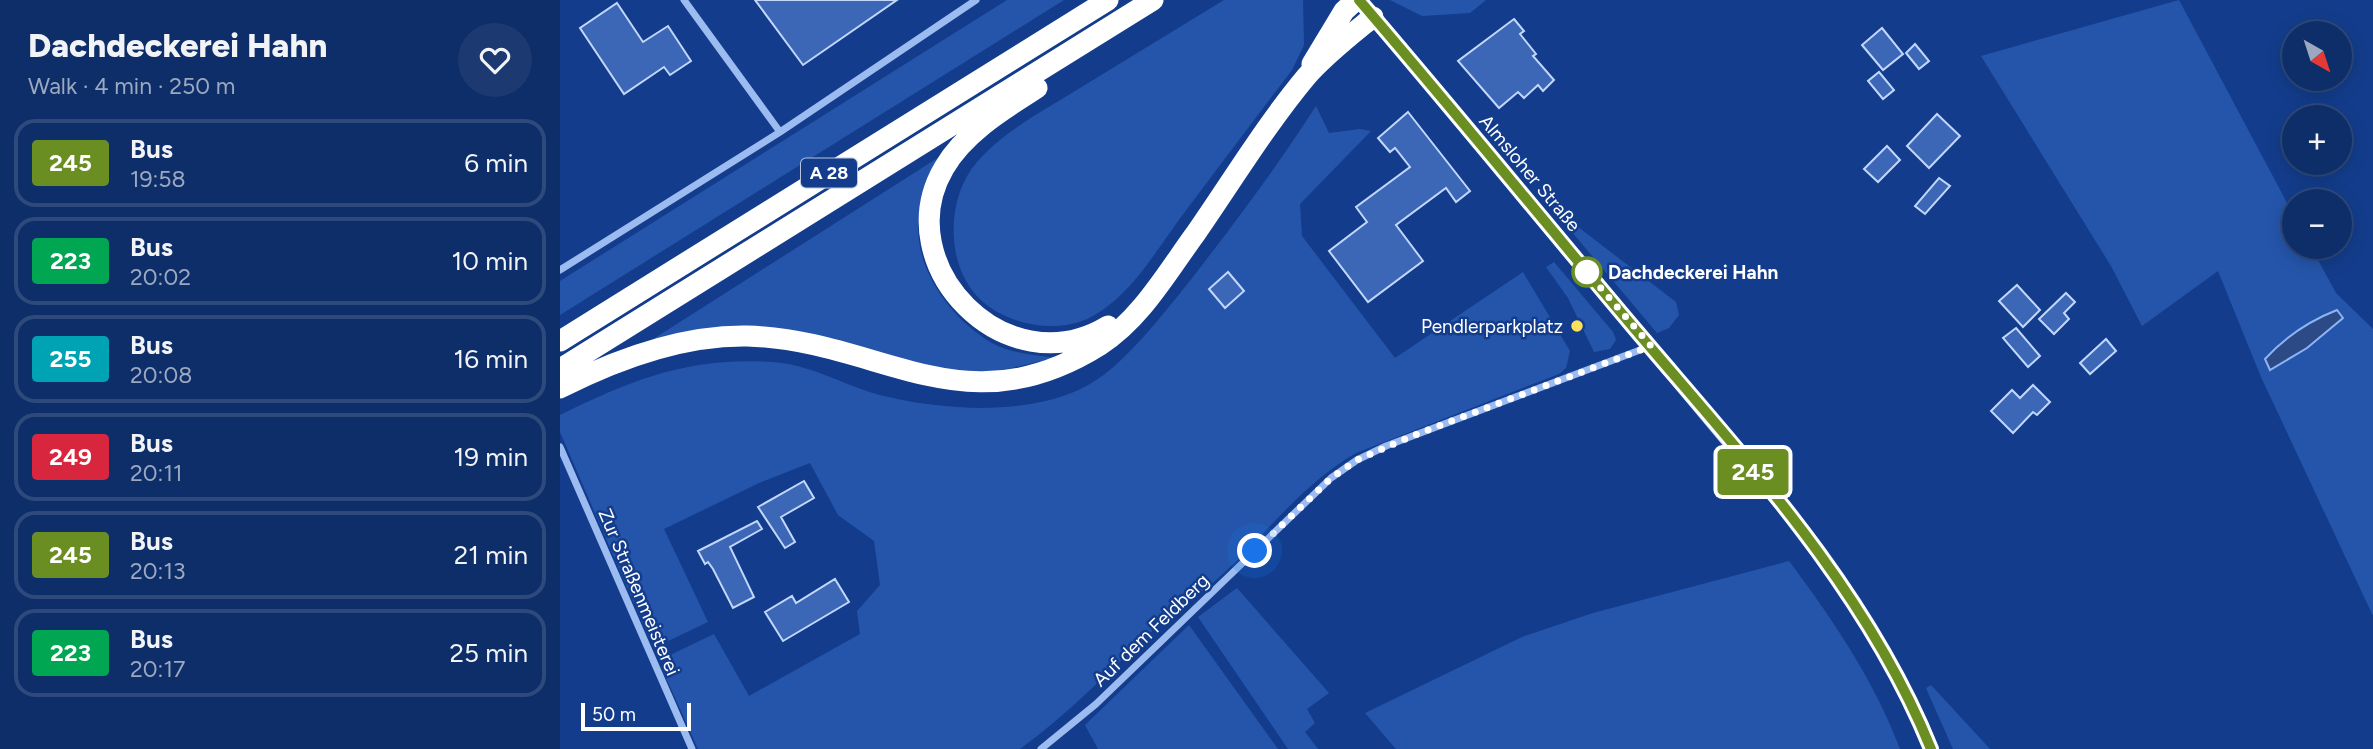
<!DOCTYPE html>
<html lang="en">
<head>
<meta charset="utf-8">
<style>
	body { margin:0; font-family:Figtree,sans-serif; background:#1c3a71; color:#f1f3f6; height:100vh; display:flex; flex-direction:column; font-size:26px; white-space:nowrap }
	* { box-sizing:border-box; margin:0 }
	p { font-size:23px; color:#9ba8c0 }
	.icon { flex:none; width:38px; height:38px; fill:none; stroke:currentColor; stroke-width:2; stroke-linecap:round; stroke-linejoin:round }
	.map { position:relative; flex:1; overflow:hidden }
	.side { display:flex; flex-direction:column; background:#0e2e69; width:560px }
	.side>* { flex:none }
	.badge { padding:0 14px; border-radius:5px; font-size:24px; line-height:46px }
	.needle { width:46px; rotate:141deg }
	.controls { position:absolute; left:1722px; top:21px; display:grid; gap:14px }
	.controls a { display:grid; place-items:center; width:70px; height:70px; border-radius:50%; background:#0e2e69; box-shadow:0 4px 18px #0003,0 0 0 2px #2e4a7d; font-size:35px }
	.scale { position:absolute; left:21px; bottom:18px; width:110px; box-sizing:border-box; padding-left:7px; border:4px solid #fff; border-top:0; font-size:19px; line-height:24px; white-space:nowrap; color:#fff; -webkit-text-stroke:5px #133d8c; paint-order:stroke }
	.you { position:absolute; width:35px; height:35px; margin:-18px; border:5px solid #fff; border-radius:50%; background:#1a73e8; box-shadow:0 0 0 10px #1a73e833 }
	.map>.badge { position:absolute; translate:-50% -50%; box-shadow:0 0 0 4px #fff }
	.round { display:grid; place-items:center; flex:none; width:74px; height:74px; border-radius:37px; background:#1c3a71 }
	.headline { display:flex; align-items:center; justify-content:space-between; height:119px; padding:0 28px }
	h1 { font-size:33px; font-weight:800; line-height:52px }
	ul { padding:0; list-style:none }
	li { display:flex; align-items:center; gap:21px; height:88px; margin:0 14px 10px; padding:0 14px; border:4px solid #2e4a7d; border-radius:21px }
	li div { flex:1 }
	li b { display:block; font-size:26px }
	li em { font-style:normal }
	li .badge { min-width:77px; font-weight:700; text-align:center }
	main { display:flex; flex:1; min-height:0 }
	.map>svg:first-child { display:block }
	.green { fill:#2555ab }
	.water { fill:#2b4a86; stroke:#8eb4f4; stroke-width:2 }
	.building { fill:#3c67b6; stroke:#c3d7fc; stroke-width:2 }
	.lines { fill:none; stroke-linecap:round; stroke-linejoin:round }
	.minor { stroke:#9cbbf0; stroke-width:7 }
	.tertiary { stroke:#9cbbf0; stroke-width:12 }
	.motorway { stroke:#fff; stroke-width:21 }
	.line-casing { stroke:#fff; stroke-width:16 }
	.line { stroke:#6b8e23; stroke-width:10 }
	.walk { stroke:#fff; stroke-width:7; stroke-dasharray:0 12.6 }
	.stop-dot { fill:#fff; stroke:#6b8e23; stroke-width:3.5 }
	.poi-dot { fill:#ffdf5c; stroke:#133d8c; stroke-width:2.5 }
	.labels { text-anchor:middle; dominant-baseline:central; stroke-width:5; stroke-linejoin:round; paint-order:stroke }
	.shield { fill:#133d8c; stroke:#b8c5dc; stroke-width:2 }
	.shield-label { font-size:18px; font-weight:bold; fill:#fff }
	.street-label { font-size:19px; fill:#fff; stroke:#133d8c }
	.stop-label { font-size:19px; font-weight:bold; fill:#fff; stroke:#133d8c; text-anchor:start }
	.poi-label { font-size:19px; fill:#fff; stroke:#133d8c; text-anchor:end }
</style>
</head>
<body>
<main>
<section class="side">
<div class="headline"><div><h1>Dachdeckerei Hahn</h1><p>Walk · 4 min · 250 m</p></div><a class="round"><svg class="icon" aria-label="heart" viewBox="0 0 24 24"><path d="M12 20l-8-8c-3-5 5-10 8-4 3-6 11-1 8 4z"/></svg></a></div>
<ul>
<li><span class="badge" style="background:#6b8e23;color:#fff">245</span><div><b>Bus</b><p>19:58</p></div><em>6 min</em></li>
<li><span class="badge" style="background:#00a651;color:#fff">223</span><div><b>Bus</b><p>20:02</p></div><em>10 min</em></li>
<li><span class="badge" style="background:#00a3b4;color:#fff">255</span><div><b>Bus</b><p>20:08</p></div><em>16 min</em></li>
<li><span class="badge" style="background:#d7263d;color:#fff">249</span><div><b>Bus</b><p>20:11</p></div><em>19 min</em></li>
<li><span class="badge" style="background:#6b8e23;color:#fff">245</span><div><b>Bus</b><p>20:13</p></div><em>21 min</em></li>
<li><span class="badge" style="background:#00a651;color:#fff">223</span><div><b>Bus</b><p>20:17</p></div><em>25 min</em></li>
</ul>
</section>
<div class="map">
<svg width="1813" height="749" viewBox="0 0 1813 749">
	<rect width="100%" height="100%" fill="#133d8c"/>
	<path class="green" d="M 447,0 L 504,0 L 0,315 L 0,281 Z
		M 664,0 L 743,0 L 744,45 L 732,70 C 696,117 660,165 624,213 C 596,250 571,297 529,318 C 494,335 442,324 416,295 C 385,260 387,196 417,162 C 445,130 483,111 520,88 C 568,59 616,29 664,0 Z
		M 830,0 L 926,0 L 910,13 L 862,16 Z
		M 1619,0 L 1734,216 L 1734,247 L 1751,247 L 1776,293 L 1813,329 L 1813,616 L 1701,377 L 1658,271 L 1582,326 L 1551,266 L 1421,56 Z
		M 756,106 L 769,133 L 800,129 L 811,131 L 740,204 L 742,236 L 835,358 L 963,272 L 1010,351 L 1006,368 L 999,374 L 796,453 C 745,482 708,531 666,571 C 647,590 623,603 603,621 C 555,665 512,711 460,749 L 138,749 L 103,671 L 108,656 L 154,634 L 189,696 L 300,634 L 297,611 L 320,585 L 314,541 L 278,515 L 250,463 L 199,483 L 104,529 L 148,622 L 104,643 L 89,638 L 0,432 L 0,415 C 74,379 128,357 212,362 C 252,364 290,389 328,397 C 389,411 475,416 530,384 C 564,365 604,313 629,282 C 674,224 717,167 756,106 Z
		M 384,154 C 377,170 368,186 362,203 C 345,257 387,317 432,343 C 449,353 474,355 494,358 L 427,374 L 385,376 L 294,348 L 87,343 Z
		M 1006,225 L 1018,227 L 1116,302 L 1119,315 L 1109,328 L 1097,333 Z
		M 994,262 L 1053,332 L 1056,340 L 1050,349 L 1034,352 L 1008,298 L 986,267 Z
		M 1229,561 C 1273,620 1314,680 1340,749 L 836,749 L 805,713 L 962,637 L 1033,613 Z
		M 677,588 L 769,693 L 747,709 L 755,723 L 745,732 L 758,749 L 728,749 L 638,617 Z
		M 629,625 L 718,749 L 538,749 L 525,725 Z
		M 1371,685 L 1430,749 L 1393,749 L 1366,688 Z"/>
	<path class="water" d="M 1777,310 L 1783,318 L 1747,348 L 1710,370 L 1705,359 C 1725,337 1749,321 1777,310 Z"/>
	<path class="building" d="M 195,0 L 337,0 L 243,65 Z
		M 57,3 L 83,42 L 108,26 L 131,61 L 110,75 L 104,67 L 64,94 L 20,28 Z
		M 954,19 L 964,31 L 960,34 L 976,54 L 973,56 L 994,80 L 983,91 L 978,85 L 964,98 L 958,92 L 939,108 L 898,61 Z
		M 1322,28 L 1343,54 L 1323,70 L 1302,45 Z
		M 1355,44 L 1369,61 L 1359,69 L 1346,53 Z
		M 1319,72 L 1334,90 L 1323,99 L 1308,81 Z
		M 848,112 L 910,191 L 896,202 L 886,188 L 836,225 L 863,261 L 808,302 L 769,251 L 807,222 L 796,207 L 850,167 L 835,148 L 830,152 L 818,138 Z
		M 1377,114 L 1400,136 L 1369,168 L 1347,146 Z
		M 1327,146 L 1340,160 L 1318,182 L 1304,169 Z
		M 1379,178 L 1390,186 L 1365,214 L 1355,206 Z
		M 668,272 L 684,291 L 665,308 L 649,289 Z
		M 1457,285 L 1480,310 L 1463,327 L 1439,301 Z
		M 1506,293 L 1515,302 L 1504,313 L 1509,319 L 1494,334 L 1479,319 Z
		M 1456,328 L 1480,356 L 1468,367 L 1443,338 Z
		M 1546,339 L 1556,351 L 1530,374 L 1520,363 Z
		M 1473,385 L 1490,402 L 1477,415 L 1473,412 L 1453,433 L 1431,411 L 1452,390 L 1460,398 Z
		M 244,481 L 254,498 L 221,517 L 235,542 L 225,548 L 198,507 Z
		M 197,521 L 202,529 L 170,547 L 194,597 L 173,608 L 153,569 L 148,562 L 145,564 L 138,551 Z
		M 275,579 L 289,602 L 223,641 L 205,612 L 232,596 L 236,603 Z"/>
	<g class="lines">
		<path class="minor" d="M 124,0 L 220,132
			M 0,270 L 220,132 L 416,0
			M 0,447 L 132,749
			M 481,749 L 536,704 L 771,478 L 797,460 L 826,446 L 1088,347"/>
		<path class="tertiary" d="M 799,0 L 1241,530 C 1294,599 1339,668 1371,749"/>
		<path class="motorway" d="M 752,64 L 784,11 L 796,0
			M 477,88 C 444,109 404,133 384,168 C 327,265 446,388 548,326
			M 0,341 L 548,0
			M 0,369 L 593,0
			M 0,388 C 57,359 122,335 187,336 C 322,340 403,431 540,345 C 581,319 608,271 636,233 C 672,181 706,125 746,77 C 765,55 791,35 813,17"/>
	</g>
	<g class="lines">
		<defs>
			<path id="line" d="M 799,0 C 892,108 982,219 1074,328 C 1185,459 1306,588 1371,749"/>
		</defs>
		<use href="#line" class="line-casing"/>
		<use href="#line" class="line"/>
		<path class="walk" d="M 695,551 L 771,478 L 797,460 L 852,436 L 1091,346 L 1027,272"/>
	</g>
	<circle class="stop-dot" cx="1027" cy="272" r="14"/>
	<circle class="poi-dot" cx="1017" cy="326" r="7"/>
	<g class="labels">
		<rect class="shield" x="241" y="158.5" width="56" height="29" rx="5"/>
		<g class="shield-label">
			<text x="269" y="173">A 28</text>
		</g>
		<g class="street-label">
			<text transform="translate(970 173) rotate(50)">Almsloher Straße</text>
			<text transform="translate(79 592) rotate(67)">Zur Straßenmeisterei</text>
			<text transform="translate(591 630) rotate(-44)">Auf dem Feldberg</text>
		</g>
		<g class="stop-label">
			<text x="1048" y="272">Dachdeckerei Hahn</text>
		</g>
		<g class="poi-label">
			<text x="1003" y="326">Pendlerparkplatz</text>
		</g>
	</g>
</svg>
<div class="controls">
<a><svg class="needle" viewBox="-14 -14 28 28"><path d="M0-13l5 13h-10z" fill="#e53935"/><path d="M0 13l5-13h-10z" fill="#9ba8c0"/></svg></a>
<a>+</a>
<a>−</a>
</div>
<div class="scale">50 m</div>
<div class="you" style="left:695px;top:551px"></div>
<b class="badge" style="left:1193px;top:472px;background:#6b8e23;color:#fff">245</b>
</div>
</main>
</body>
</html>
